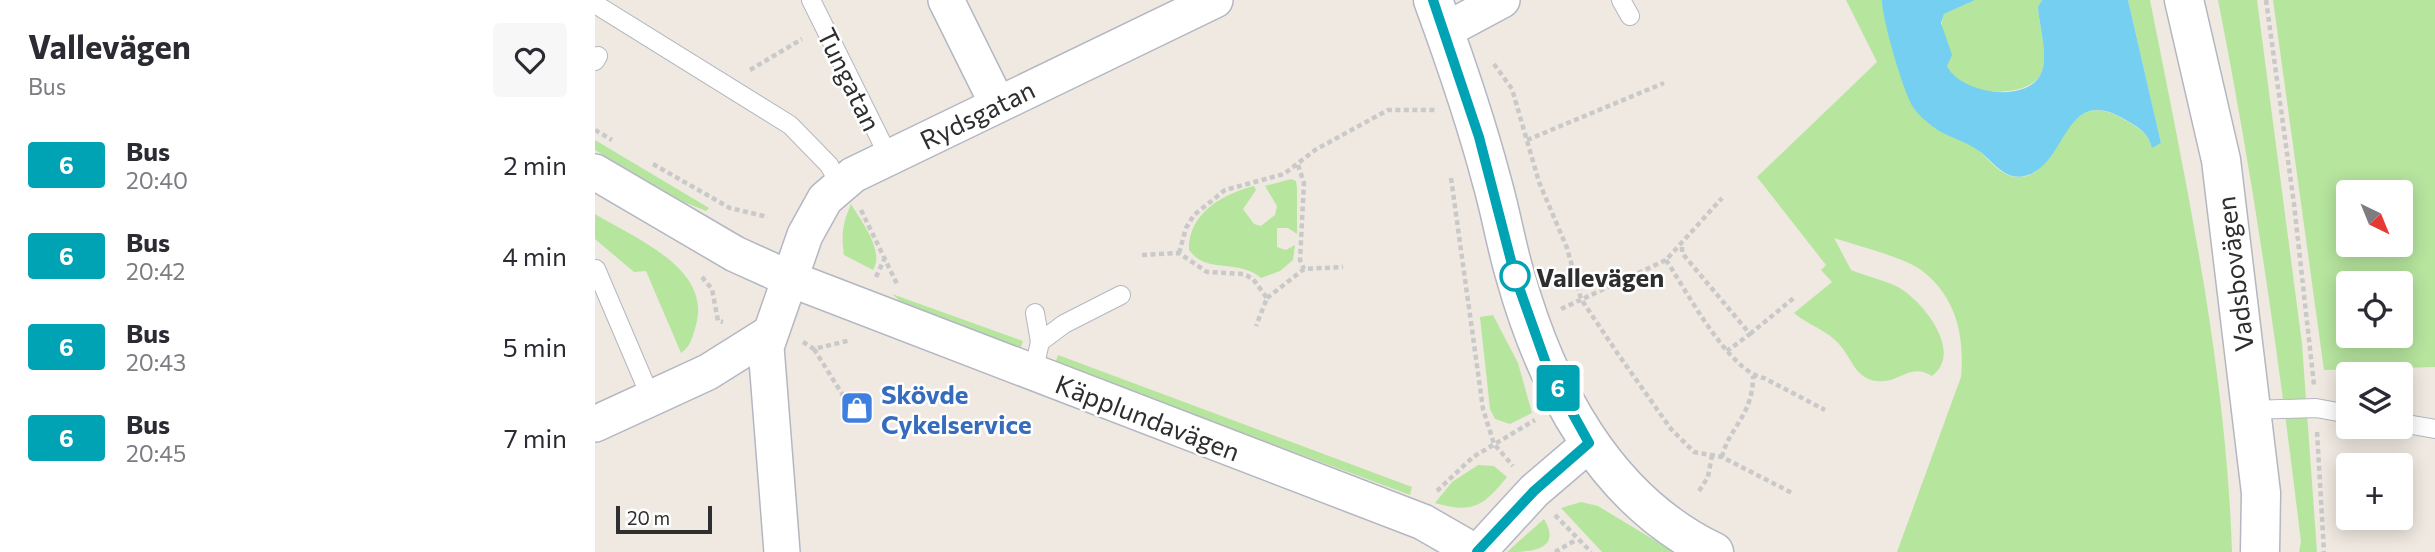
<!DOCTYPE html>
<html lang="en">
<head>
<meta charset="utf-8">
<style>
	body { margin:0; font-family:Commissioner,sans-serif; background:#f7f7f7; color:#2b2b33; height:100vh; display:flex; flex-direction:column; font-size:26px; white-space:nowrap }
	* { box-sizing:border-box; margin:0 }
	p { font-size:23px; color:#7c7c81 }
	.icon { flex:none; width:38px; height:38px; fill:none; stroke:currentColor; stroke-width:2; stroke-linecap:round; stroke-linejoin:round }
	.map { position:relative; flex:1; overflow:hidden }
	.side { display:flex; flex-direction:column; background:#fff; width:595px }
	.side>* { flex:none }
	.badge { padding:0 14px; border-radius:5px; font-size:24px; line-height:46px }
	.needle { width:46px; rotate:137deg }
	.tools { position:absolute; left:1741px; top:180px; display:grid; gap:14px }
	.tools a { display:grid; place-items:center; width:77px; height:77px; border-radius:7px; background:#fff; box-shadow:0 4px 18px #0003; font-size:35px }
	.scale { position:absolute; left:21px; bottom:18px; width:96px; box-sizing:border-box; padding-left:7px; border:4px solid #2e2e2e; border-top:0; font-size:19px; line-height:24px; white-space:nowrap; color:#2e2e2e; -webkit-text-stroke:5px #fff; paint-order:stroke }
	.map>.badge { position:absolute; translate:-50% -50%; box-shadow:0 0 0 4px #fff }
	.round { display:grid; place-items:center; flex:none; width:74px; height:74px; border-radius:7px; background:#f7f7f7 }
	.summary { display:flex; align-items:center; justify-content:space-between; height:119px; padding:0 28px }
	h1 { font-size:33px; font-weight:700; line-height:52px }
	ul { padding:0; list-style:none }
	li { display:flex; align-items:center; gap:21px; height:91px; padding:0 28px }
	li div { flex:1 }
	li b { display:block; font-size:26px }
	li em { font-style:normal }
	li .badge { min-width:77px; font-weight:700; text-align:center }
	main { display:flex; flex:1; min-height:0 }
	.map>svg:first-child { display:block }
	.green { fill:#b6e59e; fill-rule:evenodd }
	.water { fill:#75cff0 }
	.lines { fill:none; stroke-linecap:round; stroke-linejoin:round }
	.service-casing { stroke:#b4b7c1; stroke-width:20 }
	.minor-casing { stroke:#b4b7c1; stroke-width:38 }
	.tertiary-casing { stroke:#b4b7c1; stroke-width:41 }
	.secondary-casing { stroke:#b4b7c1; stroke-width:41 }
	.path { stroke:#c9c9c9; stroke-width:4.5; stroke-dasharray:5 3.5; stroke-linecap:butt }
	.service { stroke:#fff; stroke-width:18 }
	.minor { stroke:#fff; stroke-width:35 }
	.tertiary { stroke:#fff; stroke-width:38 }
	.secondary { stroke:#fff; stroke-width:38 }
	.line-casing { stroke:#fff; stroke-width:16 }
	.line { stroke:#00a3b4; stroke-width:10 }
	.stop-dot { fill:#fff; stroke:#00a3b4; stroke-width:3.5 }
	.labels { text-anchor:middle; dominant-baseline:central; stroke-width:5; stroke-linejoin:round; paint-order:stroke }
	.street-label { font-size:26px; fill:#2e2e2e; stroke:#fff }
	.stop-label { font-size:26px; font-weight:bold; fill:#2e2e2e; stroke:#fff; text-anchor:start }
	.shop-label { font-size:26px; font-weight:bold; fill:#366cbe; stroke:#fff; text-anchor:start }
</style>
</head>
<body>
<main>
<section class="side">
<div class="summary"><div><h1>Vallevägen</h1><p>Bus</p></div><a class="round"><svg class="icon" aria-label="heart" viewBox="0 0 24 24"><path d="M12 20l-8-8c-3-5 5-10 8-4 3-6 11-1 8 4z"/></svg></a></div>
<ul>
<li><span class="badge" style="background:#00a3b4;color:#fff">6</span><div><b>Bus</b><p>20:40</p></div><em>2 min</em></li>
<li><span class="badge" style="background:#00a3b4;color:#fff">6</span><div><b>Bus</b><p>20:42</p></div><em>4 min</em></li>
<li><span class="badge" style="background:#00a3b4;color:#fff">6</span><div><b>Bus</b><p>20:43</p></div><em>5 min</em></li>
<li><span class="badge" style="background:#00a3b4;color:#fff">6</span><div><b>Bus</b><p>20:45</p></div><em>7 min</em></li>
</ul>
</section>
<div class="map">
<svg width="1840" height="552" viewBox="0 0 1840 552">
	<rect width="100%" height="100%" fill="#efe9e1"/>
	<path class="green" d="M 1251,0 L 1287,0 L 1339,128 C 1352,134 1366,139 1378,146 C 1392,156 1403,175 1421,177 C 1469,181 1464,81 1528,119 C 1542,127 1553,132 1557,148 L 1566,143 L 1533,0 L 1555,0 C 1591,182 1631,366 1637,552 L 1302,552 L 1366,377 C 1370,336 1361,296 1326,270 C 1311,258 1260,245 1239,238 L 1256,270 C 1271,276 1289,280 1303,287 C 1328,301 1369,352 1337,376 C 1314,362 1305,384 1282,381 C 1260,379 1257,358 1244,344 C 1232,330 1213,325 1199,313 L 1237,282 L 1226,270 L 1231,265 L 1162,177 L 1282,62 Z
		M 1380,0 L 1447,0 L 1443,7 C 1444,26 1453,54 1447,71 C 1438,99 1373,96 1357,77 C 1350,68 1350,55 1349,45 C 1347,34 1345,25 1349,14 Z
		M 1623,0 L 1662,0 L 1707,344 L 1722,552 L 1704,552 L 1706,542 C 1684,359 1659,181 1623,0 Z
		M 1678,0 L 1840,0 L 1840,367 L 1729,370 ZM 1806,192 L 1806,245 L 1754,245 L 1754,192 ZM 1754,284 L 1806,284 L 1806,336 L 1754,336 Z
		M 0,140 L 114,208 L 111,211 L 89,202 L 0,150 Z
		M 696,179 L 701,181 L 702,188 L 702,234 L 693,228 L 682,228 L 682,247 L 691,250 L 700,245 L 698,260 L 685,271 L 666,278 C 643,258 612,275 594,250 C 593,214 627,194 659,186 L 661,190 L 648,209 L 659,224 L 666,226 L 680,215 L 682,206 L 670,186 Z
		M 256,204 C 266,221 290,251 278,270 L 249,255 C 246,235 248,222 256,204 Z
		M 0,214 C 39,238 117,268 101,325 C 97,338 96,346 86,353 L 51,271 L 39,272 L 0,239 Z
		M 297,294 L 428,341 L 425,350 L 311,306 Z
		M 898,315 L 923,363 L 937,413 L 915,424 L 900,419 L 895,409 L 885,317 Z
		M 463,355 L 817,487 L 815,495 L 460,363 Z
		M 883,465 L 899,466 L 912,477 C 889,506 877,514 840,503 L 857,482 Z
		M 986,502 L 1003,506 L 1079,552 L 1007,552 L 966,508 Z
		M 949,519 C 968,551 934,552 912,552 Z"/>
	<path class="water" d="M 1287,0 L 1380,0 L 1349,14 L 1346,23 L 1357,55 L 1352,66 C 1365,94 1436,105 1447,71 C 1453,54 1444,25 1443,7 L 1447,0 L 1533,0 L 1566,143 L 1557,148 C 1553,132 1543,127 1529,119 C 1469,84 1473,162 1433,175 C 1411,183 1399,162 1384,151 C 1370,140 1350,137 1337,126 C 1331,121 1322,114 1318,107 C 1308,91 1287,19 1287,0 Z"/>
	<g class="lines">
		<defs>
			<path id="service" d="M 216,0 L 294,157
				M 1026,0 L 1035,16
				M 0,4 L 195,125 L 234,165 L 246,186
				M 0,61 L 3,56
				M 1,269 L 56,398
				M 445,342 L 469,324 L 526,295
				M 438,373 L 445,342 L 440,313
				M 1656,410 L 1721,408 L 1754,414
				M 1806,423 L 1840,429"/>
			<path id="minor" d="M 351,0 L 402,103
				M 849,31 L 907,0
				M 0,172 L 140,254 L 193,278 L 828,522 L 880,552
				M 0,424 L 113,372 L 175,333
				M 187,552 L 171,347 L 210,235 L 230,199 L 258,175 L 620,0
				M 883,552 L 939,491 L 994,444"/>
			<path id="tertiary" d="M 838,0 C 860,60 881,121 897,182 C 906,213 911,245 920,275 C 951,386 1010,500 1119,552"/>
			<path id="secondary" d="M 1589,0 L 1626,160 L 1666,493 L 1665,552"/>
		</defs>
		<use href="#service" class="service-casing"/>
		<use href="#minor" class="minor-casing"/>
		<use href="#tertiary" class="tertiary-casing"/>
		<use href="#secondary" class="secondary-casing"/>
		<path class="path" d="M 1671,0 L 1699,204 L 1719,385
			M 899,64 L 917,89 L 944,182 L 972,248 L 986,299 L 1023,354 L 1076,429 L 1099,452 L 1127,457 L 1199,494
			M 155,70 L 207,39
			M 0,130 L 17,140
			M 932,140 L 1069,83
			M 58,164 L 135,208 L 173,217
			M 703,165 L 709,183 L 705,260 L 709,269
			M 856,178 L 888,409 L 899,444 L 918,466
			M 266,210 L 302,284
			M 1087,247 L 1087,253 L 1155,334 L 1132,351
			M 584,253 L 591,228 L 599,215 L 630,190 L 689,174 L 720,150 L 793,110 L 840,110
			M 547,255 L 584,253 L 612,272 L 649,274 L 658,279 L 672,298 L 661,326
			M 1071,260 C 1091,290 1134,372 1169,378 L 1230,410
			M 107,277 L 117,289 L 123,321 L 128,322
			M 281,277 L 289,260
			M 672,298 L 709,269 L 748,267
			M 966,309 L 1071,260 L 1127,198
			M 1155,334 L 1200,297
			M 208,342 L 219,349 L 256,340
			M 219,349 L 249,397
			M 1722,432 L 1729,552
			M 1127,457 C 1134,427 1158,416 1158,376
			M 842,491 L 878,457 L 940,420
			M 1104,491 L 1113,477 L 1117,455
			M 960,515 L 996,552
			M 960,552 L 981,540"/>
		<use href="#service" class="service"/>
		<use href="#minor" class="minor"/>
		<use href="#tertiary" class="tertiary"/>
		<use href="#secondary" class="secondary"/>
	</g>
	<g class="lines">
		<defs>
			<path id="line" d="M 838,0 L 884,137 L 920,276 L 953,369 L 994,443 L 939,491 L 882,552"/>
		</defs>
		<use href="#line" class="line-casing"/>
		<use href="#line" class="line"/>
	</g>
	<defs>
		<symbol id="shop-square" viewBox="-11 -11 22 22"><rect x="-9" y="-9" width="18" height="18" rx="4" fill="#3f7fe0" stroke="#fff"/><path d="M-5-2.5h2.3a2.7 3.5 0 0 1 5.4 0H5L5.5 6h-11ZM-1.5-2.5h3a1.5 2.3 0 0 0-3 0Z" fill="#fff"/></symbol>
	</defs>
	<g fill-rule="evenodd">
		<use href="#shop-square" x="243" y="389" width="38" height="38"/>
	</g>
	<circle class="stop-dot" cx="920" cy="276" r="14"/>
	<g class="labels">
		<g class="street-label">
			<text transform="translate(255 79) rotate(64)">Tungatan</text>
			<text transform="translate(382 114) rotate(-26)">Rydsgatan</text>
			<text transform="translate(1639 274) rotate(-97)">Vadsbovägen</text>
			<text transform="translate(553 417) rotate(21)">Käpplundavägen</text>
		</g>
		<g class="stop-label">
			<text x="941" y="276">Vallevägen</text>
		</g>
		<g class="shop-label">
			<text x="286" y="393">Skövde<tspan x="286" dy="30">Cykelservice</tspan></text>
		</g>
	</g>
</svg>
<div class="tools">
<a><svg class="needle" viewBox="-14 -14 28 28"><path d="M0-13l5 13h-10z" fill="#e53935"/><path d="M0 13l5-13h-10z" fill="#7c7c81"/></svg></a>
<a><svg class="icon" aria-label="locate" viewBox="0 0 24 24"><circle cx="12" cy="12" r="6"/><path d="M12 2v4M12 18v4M2 12h4M18 12h4"/></svg></a>
<a><svg class="icon" aria-label="layers" viewBox="0 0 24 24"><path d="M12 4l9 5-9 5-9-5zM3 14l9 5 9-5"/></svg></a>
<a>+</a>
</div>
<div class="scale">20 m</div>
<b class="badge" style="left:963px;top:388px;background:#00a3b4;color:#fff">6</b>
</div>
</main>
</body>
</html>
